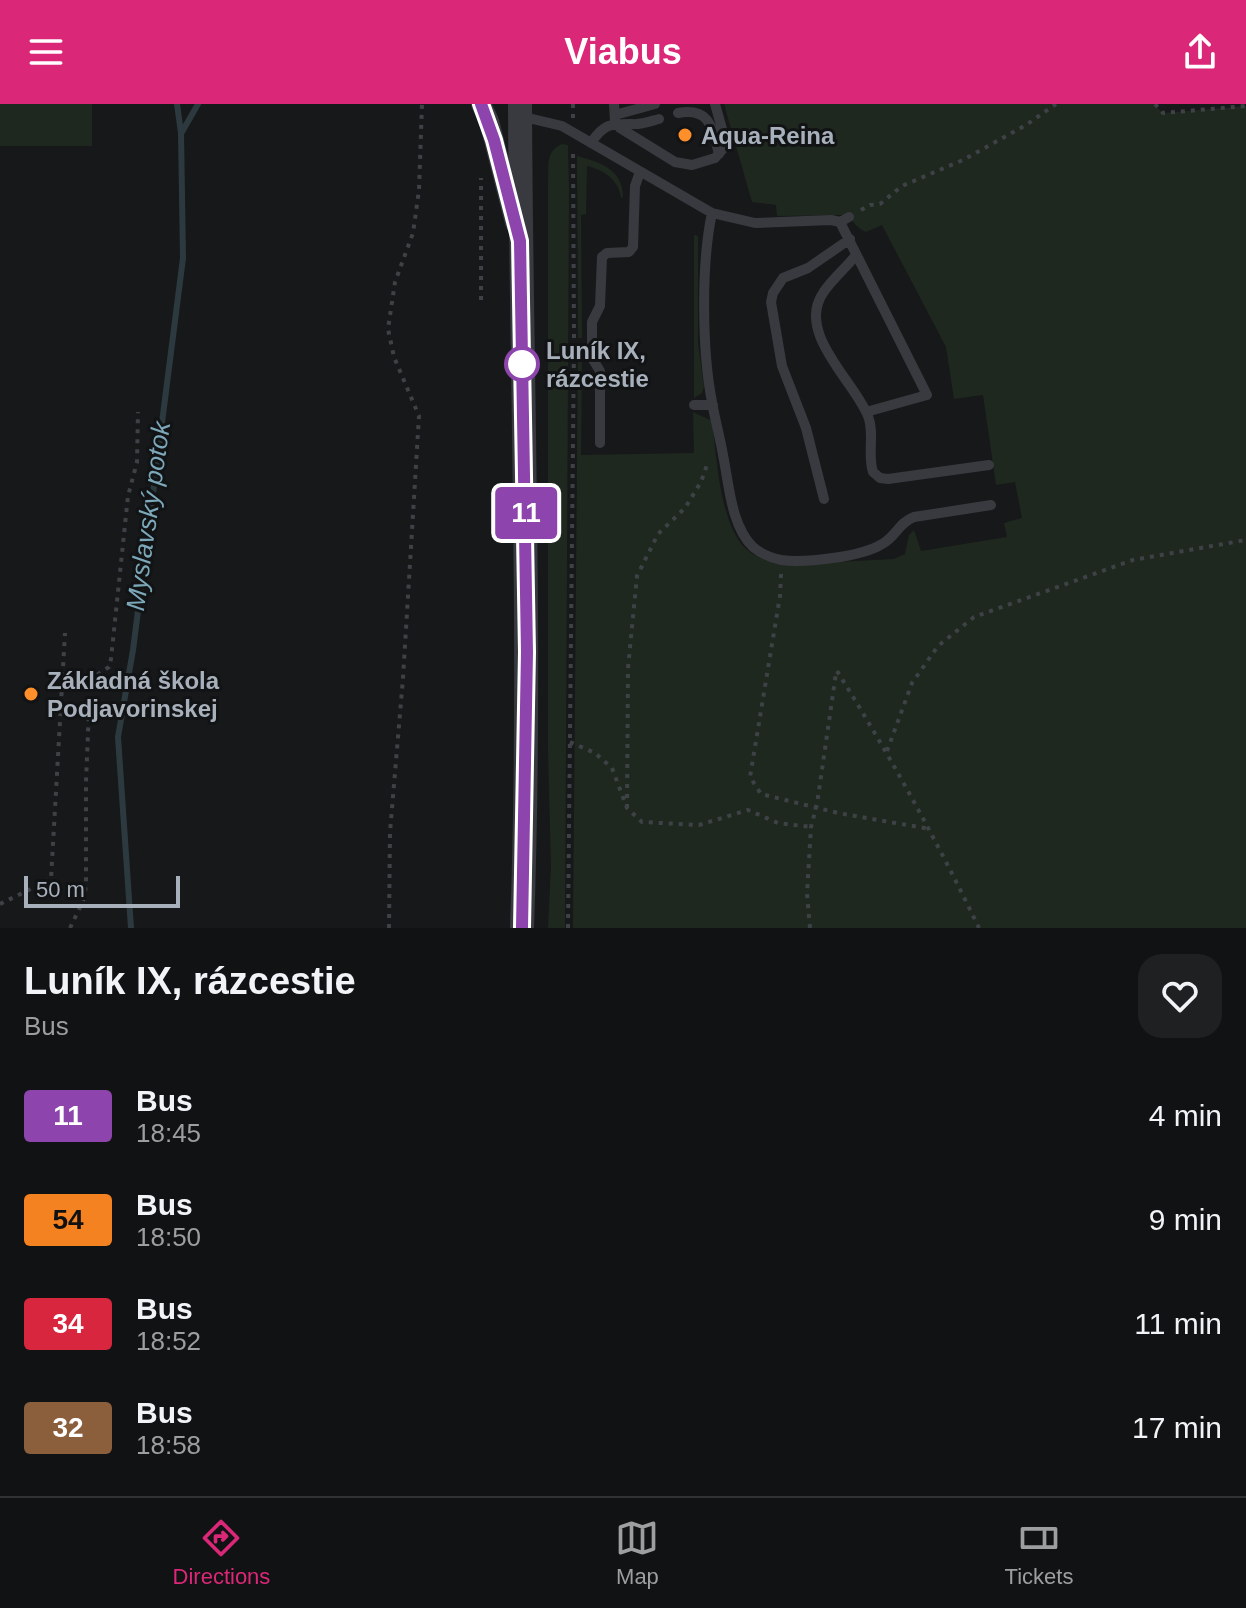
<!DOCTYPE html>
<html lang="en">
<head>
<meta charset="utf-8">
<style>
	body { margin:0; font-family:Helvetica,sans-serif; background:#1e2022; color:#f1f3f6; height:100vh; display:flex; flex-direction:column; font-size:30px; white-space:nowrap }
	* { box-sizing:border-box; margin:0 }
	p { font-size:26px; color:#9c9ea0 }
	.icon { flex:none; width:44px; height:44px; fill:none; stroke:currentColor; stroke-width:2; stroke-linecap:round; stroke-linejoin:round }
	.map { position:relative; height:824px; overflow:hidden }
	.panel { display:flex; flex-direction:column; background:#111214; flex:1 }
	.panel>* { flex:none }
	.badge { padding:0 16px; border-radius:6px; font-size:28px; line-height:52px }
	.scale { position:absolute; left:24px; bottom:20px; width:156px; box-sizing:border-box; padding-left:8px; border:4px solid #a8b1bb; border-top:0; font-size:22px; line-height:28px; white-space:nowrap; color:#a8b1bb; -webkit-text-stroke:6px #121315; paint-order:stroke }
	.map>.badge { position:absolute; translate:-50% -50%; box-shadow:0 0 0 4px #fff }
	.round { display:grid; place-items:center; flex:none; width:84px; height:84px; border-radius:24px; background:#1e2022 }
	.headline { display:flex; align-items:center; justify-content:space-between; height:136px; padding:0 24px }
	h1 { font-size:38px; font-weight:600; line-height:60px }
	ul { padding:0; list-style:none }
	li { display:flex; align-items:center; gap:24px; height:104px; padding:0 24px }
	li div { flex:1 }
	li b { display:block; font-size:30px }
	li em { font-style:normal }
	li .badge { min-width:88px; font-weight:700; text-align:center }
	header { display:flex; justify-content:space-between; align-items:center; height:104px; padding:0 24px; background:#db2777; color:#fff; font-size:36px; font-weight:600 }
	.dock { display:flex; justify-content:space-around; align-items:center; height:112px; border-top:2px solid #303234; background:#111214; font-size:22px; color:#9c9ea0 }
	.dock a { display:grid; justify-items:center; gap:4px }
	.dock .active { color:#db2777 }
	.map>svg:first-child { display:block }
	.green { fill:#1f281f }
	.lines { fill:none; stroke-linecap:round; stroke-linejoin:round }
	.stream { stroke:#2c3a3f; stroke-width:6 }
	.path { stroke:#3e4246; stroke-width:4; stroke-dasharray:4 6; stroke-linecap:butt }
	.service { stroke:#383a3f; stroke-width:10 }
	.minor { stroke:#383a3f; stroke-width:20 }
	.tertiary { stroke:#383a3f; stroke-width:24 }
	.line-casing { stroke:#fff; stroke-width:18 }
	.line { stroke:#8e44ad; stroke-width:12 }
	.poi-dot { fill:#ff8f2a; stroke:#121315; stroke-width:3 }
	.stop-dot { fill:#fff; stroke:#8e44ad; stroke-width:4 }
	.labels { text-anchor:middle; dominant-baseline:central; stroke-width:6; stroke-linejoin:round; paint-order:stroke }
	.poi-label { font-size:24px; font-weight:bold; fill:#a8b1bb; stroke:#121315; text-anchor:start }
	.stop-label { font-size:24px; font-weight:bold; fill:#a8b1bb; stroke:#121315; text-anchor:start }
	.water-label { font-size:26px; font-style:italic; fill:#7ca8b9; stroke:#121315 }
</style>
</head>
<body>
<header><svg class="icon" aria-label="menu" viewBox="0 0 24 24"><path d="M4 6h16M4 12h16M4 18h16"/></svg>Viabus<svg class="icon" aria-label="share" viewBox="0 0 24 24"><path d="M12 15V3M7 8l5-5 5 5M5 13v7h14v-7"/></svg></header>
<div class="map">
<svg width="1246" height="824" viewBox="0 0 1246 824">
	<rect width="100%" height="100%" fill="#17181a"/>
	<path class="green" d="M 0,0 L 92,0 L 92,42 L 0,42 Z
		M 724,0 L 1154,0 L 1163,9 L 1246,2 L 1246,824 L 573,824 L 578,243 L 582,243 L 581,351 L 694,349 L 693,308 L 712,317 C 717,353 719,417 745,444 C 754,453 768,457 779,461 L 894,455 L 905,450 L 909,431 L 914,426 L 921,447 L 1007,433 L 1004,419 L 1022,414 L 1015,378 L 996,381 L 983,291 L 954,295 L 946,243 L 882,121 L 866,128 C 856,124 853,115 844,111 L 777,112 L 776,101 L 752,98 Z
		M 562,40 L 568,41 L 569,85 L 565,824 L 548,824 L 551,762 L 548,646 L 548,79 C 549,63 545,47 562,40 Z
		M 577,52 C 601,58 623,66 623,93 L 621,94 C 619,76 604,66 587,62 L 586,110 L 581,111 L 582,234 L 578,234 Z
		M 694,131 L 698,132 L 698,239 L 704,283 L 702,289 L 694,294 Z"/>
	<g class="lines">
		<path class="stream" d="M 182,28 L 198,0
			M 131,824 L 118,633 L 133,546 L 183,154 L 181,29 L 177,0"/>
		<path class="path" d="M 1155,0 L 1163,9 L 1246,2
			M 573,14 L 573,0
			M 861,106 L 870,101 L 880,100 L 902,82 L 963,56 L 1026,21 L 1056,0
			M 481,196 L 481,74
			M 781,470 L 780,492 L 750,673 L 761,690 L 838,709 L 930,725
			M 837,567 C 889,650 936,735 979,824
			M 570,638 L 595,649 L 612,664 L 627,704 L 642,718 L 699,721 L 748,706 L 778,719 L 811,723
			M 887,647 L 912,579 L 938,542 L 974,513 L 1133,456 L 1246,436
			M 627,704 L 628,564 L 637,472 L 658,430 L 685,404 L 701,378 L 708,358
			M 0,800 L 51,775 L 65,529
			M 70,824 L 84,795 L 86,781 L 86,678 L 90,580 L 92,574 L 109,563 L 111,555 L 128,392 L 137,358 L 138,308
			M 389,824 L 390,728 L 403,574 L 419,312 L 394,253 L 388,225 L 395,178 L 413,129 L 419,86 L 422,0
			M 568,824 L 574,238 L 573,46
			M 810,824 L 807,790 L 811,723 L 817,700 L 836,569"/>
		<path class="service" d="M 614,0 L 615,18 L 620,24 L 675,58 L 692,61 L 715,54 L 722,46 L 724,32 L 715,0
			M 678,9 C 711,3 712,25 719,50
			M 615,11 L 655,0
			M 520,12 L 562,22 L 712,109 L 755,119 L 831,116 L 840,118 L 849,113
			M 591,39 C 604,19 611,20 632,20 C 641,21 651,17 659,15
			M 712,109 C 701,160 702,247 712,298 C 715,316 720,333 723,351 C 729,380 731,422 753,443 C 760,449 772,454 781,456 C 805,459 862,453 882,440 C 896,433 898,419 914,413 L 991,401
			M 840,118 L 927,291 L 866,308
			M 856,151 C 846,164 832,175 823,189 C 796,229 854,277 868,312 C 875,330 867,350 873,368 L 880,374 L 888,375 L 989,361
			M 694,301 L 713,301
			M 600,339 L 600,267 L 592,254 L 592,218 L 600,202 L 602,153 L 607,149 L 629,148 L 633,143 L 635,82 L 640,68
			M 824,395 L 806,324 L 782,262 L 771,198 L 773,189 L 783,174 L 808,164 L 850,135"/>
		<path class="minor" d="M 481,0 L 489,17 L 515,119"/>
		<path class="tertiary" d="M 520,0 C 521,275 532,549 522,824"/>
	</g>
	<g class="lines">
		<defs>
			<path id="line" d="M 481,0 L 494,36 L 520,137 L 527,548 L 522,824"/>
		</defs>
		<use href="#line" class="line-casing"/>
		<use href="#line" class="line"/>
	</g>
	<g class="poi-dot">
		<circle cx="685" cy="31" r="8"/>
		<circle cx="31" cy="590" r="8"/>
	</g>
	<circle class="stop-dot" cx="522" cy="260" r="16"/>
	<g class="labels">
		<g class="poi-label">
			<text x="701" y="31">Aqua-Reina</text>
			<text x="47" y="576">Základná škola<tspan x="47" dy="28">Podjavorinskej</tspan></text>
		</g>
		<g class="stop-label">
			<text x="546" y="246">Luník IX,<tspan x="546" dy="28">rázcestie</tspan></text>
		</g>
		<g class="water-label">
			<text transform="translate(148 412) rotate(-82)">Myslavský potok</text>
		</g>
	</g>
</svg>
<div class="scale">50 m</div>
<b class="badge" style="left:526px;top:409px;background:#8e44ad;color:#fff">11</b>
</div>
<section class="panel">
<div class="headline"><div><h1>Luník IX, rázcestie</h1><p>Bus</p></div><a class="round"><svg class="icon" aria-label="heart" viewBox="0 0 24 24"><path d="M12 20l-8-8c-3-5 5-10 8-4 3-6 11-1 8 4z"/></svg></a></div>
<ul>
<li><span class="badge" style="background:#8e44ad;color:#fff">11</span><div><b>Bus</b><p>18:45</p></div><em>4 min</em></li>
<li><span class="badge" style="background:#f58220;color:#111">54</span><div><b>Bus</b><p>18:50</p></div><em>9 min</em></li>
<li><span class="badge" style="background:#d7263d;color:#fff">34</span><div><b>Bus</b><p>18:52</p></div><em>11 min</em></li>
<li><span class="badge" style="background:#8b5e3c;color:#fff">32</span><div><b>Bus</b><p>18:58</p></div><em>17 min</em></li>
</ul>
</section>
<nav class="dock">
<a class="active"><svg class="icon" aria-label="directions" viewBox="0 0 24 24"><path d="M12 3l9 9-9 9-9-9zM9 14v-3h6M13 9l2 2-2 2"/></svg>Directions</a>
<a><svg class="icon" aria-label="map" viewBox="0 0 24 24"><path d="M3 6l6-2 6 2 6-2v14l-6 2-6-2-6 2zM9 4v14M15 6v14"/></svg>Map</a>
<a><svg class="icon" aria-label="tickets" viewBox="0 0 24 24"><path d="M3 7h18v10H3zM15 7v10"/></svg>Tickets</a>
</nav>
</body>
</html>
